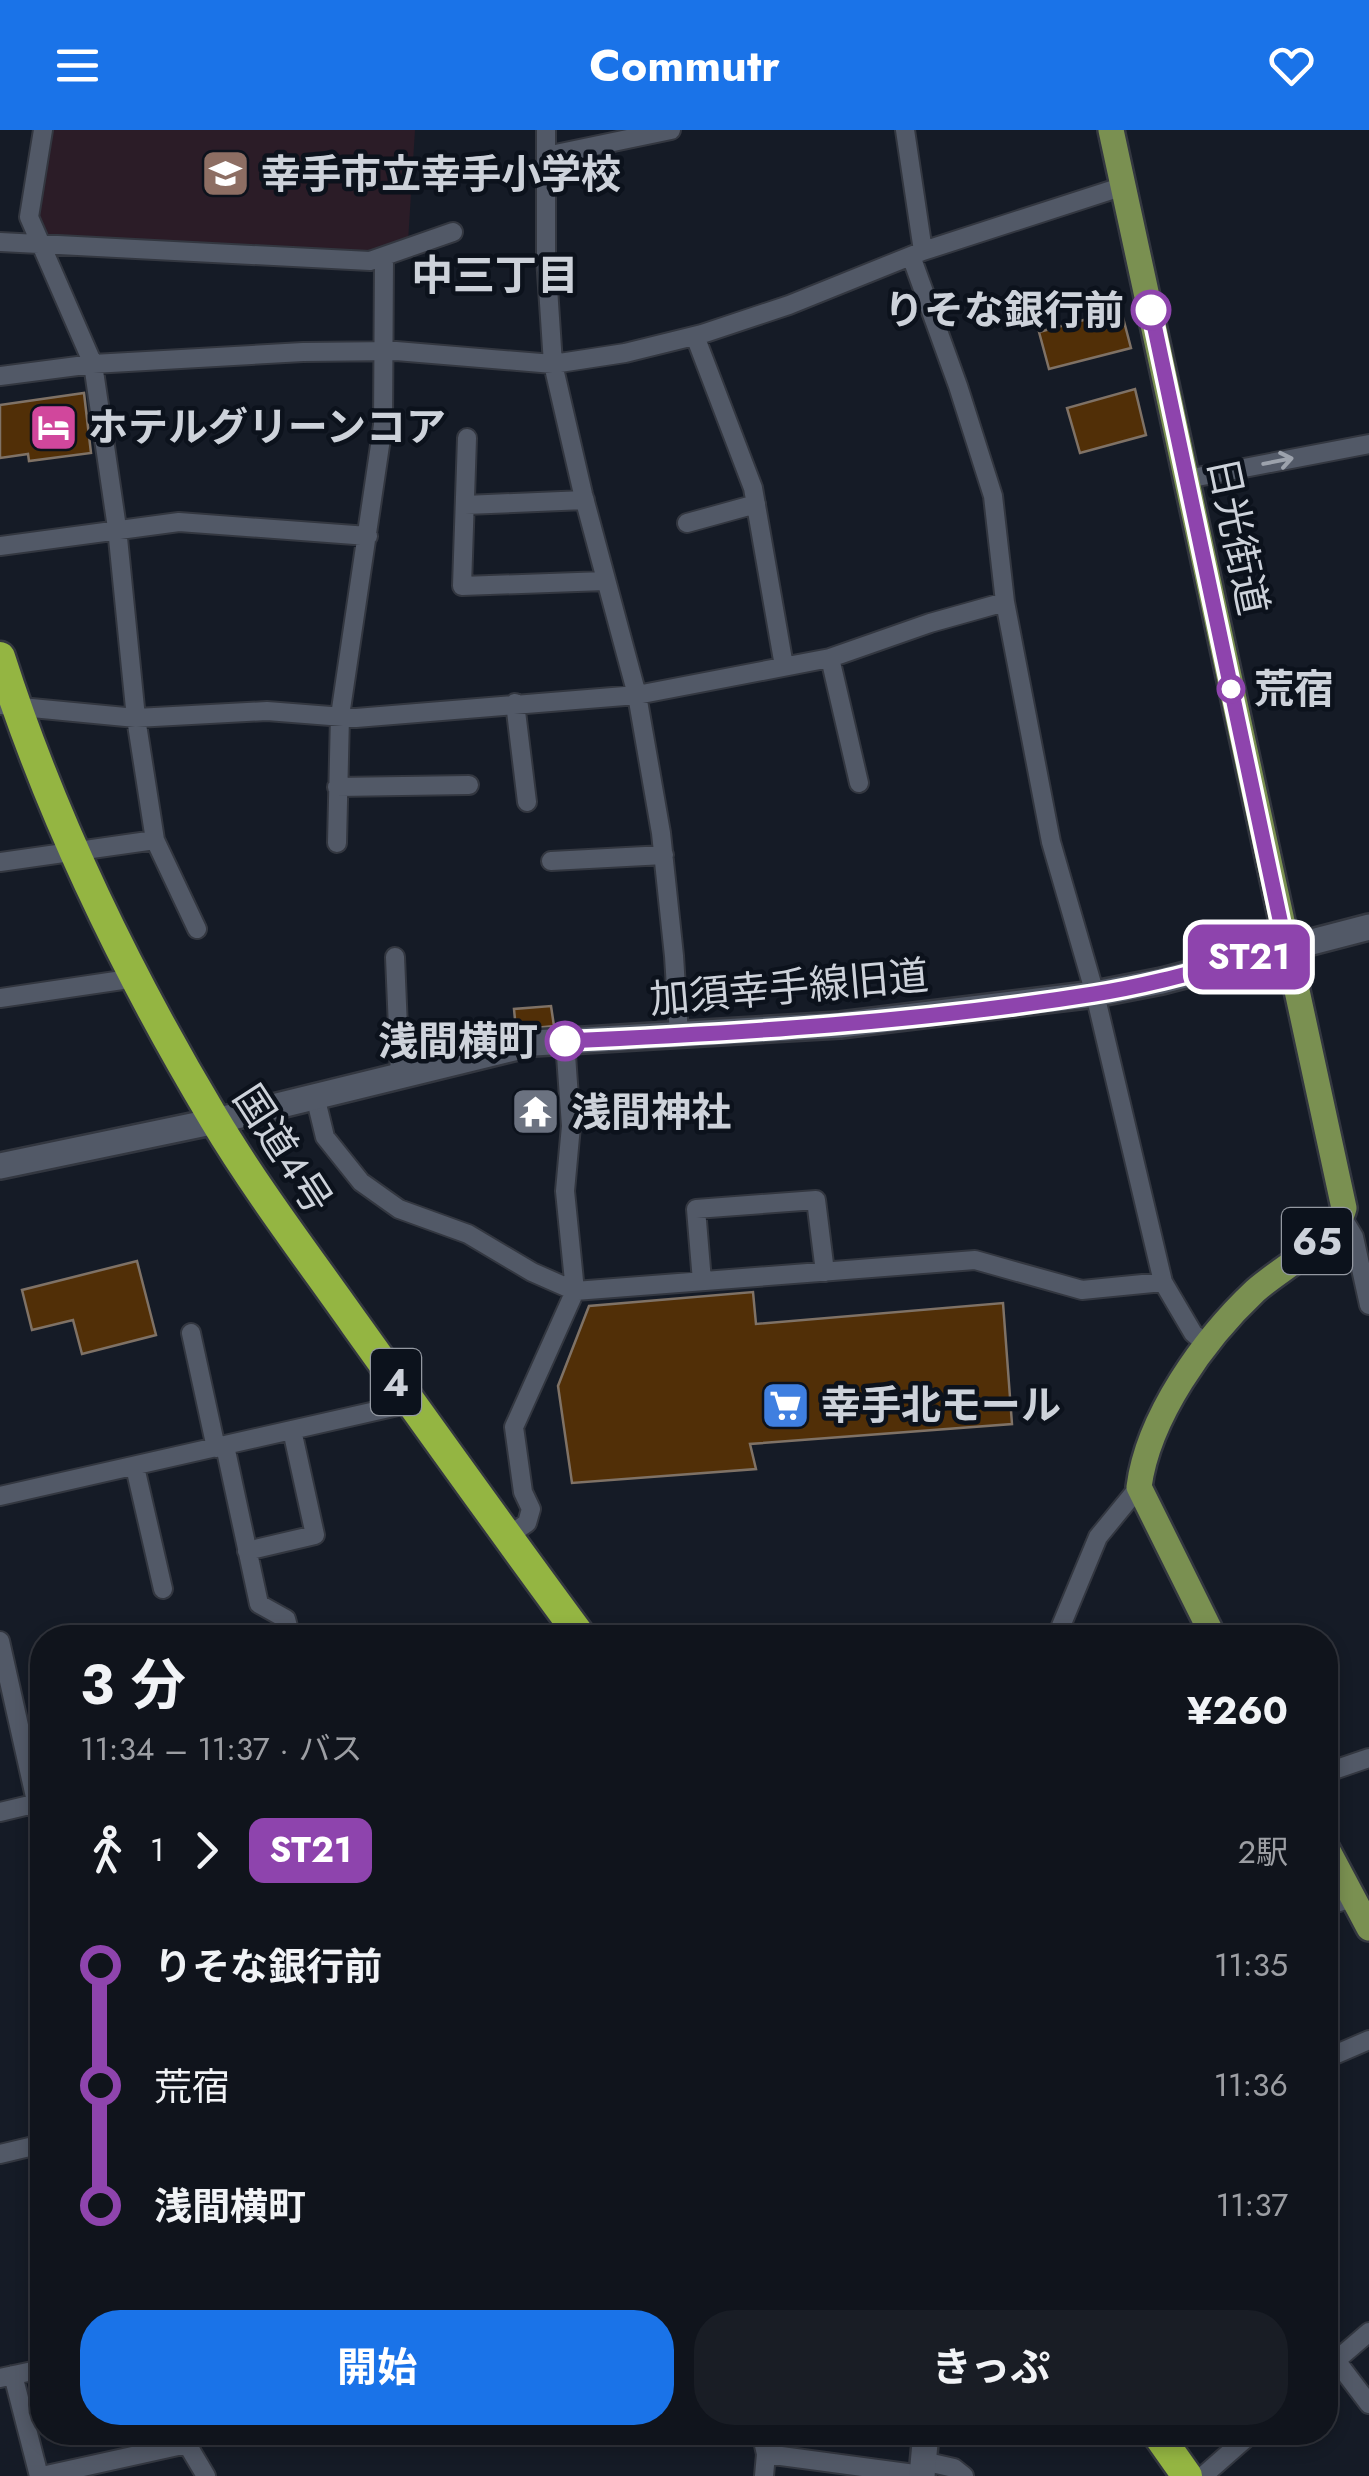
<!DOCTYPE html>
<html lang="ja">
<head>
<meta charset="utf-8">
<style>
	body { margin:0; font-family:Jost,"Noto Sans JP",sans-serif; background:#191d25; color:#f1f3f6; height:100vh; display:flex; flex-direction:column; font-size:38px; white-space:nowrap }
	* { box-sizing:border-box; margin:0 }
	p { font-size:32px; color:#9c9ea3 }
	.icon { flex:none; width:55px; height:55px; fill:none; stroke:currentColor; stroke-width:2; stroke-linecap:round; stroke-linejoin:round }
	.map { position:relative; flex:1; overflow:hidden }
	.details { position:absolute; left:30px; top:1495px; width:1308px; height:820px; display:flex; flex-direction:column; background:#10141c; border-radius:40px; box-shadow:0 5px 15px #0003,0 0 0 2px #30333b }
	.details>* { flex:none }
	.badge { padding:0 20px; border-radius:15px; font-size:35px; line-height:65px }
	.map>.badge { position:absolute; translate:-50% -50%; box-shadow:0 0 0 5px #fff }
	.legs { display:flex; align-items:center; gap:15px; height:110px; padding:0 50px; font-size:32px }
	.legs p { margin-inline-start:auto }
	.head { display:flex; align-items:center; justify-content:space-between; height:170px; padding:0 50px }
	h1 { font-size:55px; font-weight:700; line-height:75px }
	.action { display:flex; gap:20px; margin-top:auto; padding:20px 50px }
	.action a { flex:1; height:115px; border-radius:40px; background:#1a73e8; color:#fff; font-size:40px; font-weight:700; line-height:115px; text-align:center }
	.action a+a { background:#191d25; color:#f1f3f6 }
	ul { padding:0 50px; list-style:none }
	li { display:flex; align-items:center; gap:35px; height:120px; font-size:38px }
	li i { display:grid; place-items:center; width:15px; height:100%; margin:0 12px; background:currentColor }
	li i::after { content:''; width:25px; height:25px; margin:-12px; border:8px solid; border-radius:50%; background:#10141c }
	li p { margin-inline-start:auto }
	li:first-child i { background:linear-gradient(#0000 50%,currentColor 0) }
	li:last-child i { background:linear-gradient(currentColor 50%,#0000 0) }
	header { display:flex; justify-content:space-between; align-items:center; height:130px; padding:0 50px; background:#1a73e8; color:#fff; font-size:45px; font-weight:700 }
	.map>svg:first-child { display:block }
	.education { fill:#2b1c27 }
	.building { fill:#512f07; stroke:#7f7266; stroke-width:2.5 }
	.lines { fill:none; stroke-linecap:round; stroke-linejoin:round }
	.street-casing { stroke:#333740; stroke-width:22 }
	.secondary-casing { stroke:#333740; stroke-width:30 }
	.primary-casing { stroke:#333740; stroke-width:30 }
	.highway-casing { stroke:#333740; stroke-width:35 }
	.street { stroke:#525967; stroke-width:18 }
	.secondary { stroke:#525967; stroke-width:25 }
	.primary { stroke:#7a9051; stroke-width:25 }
	.highway { stroke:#94b542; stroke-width:30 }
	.oneway { stroke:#9ca2ac }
	.line-1-casing { stroke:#fff; stroke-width:22 }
	.line-1 { stroke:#8e44ad; stroke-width:15 }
	.stop-1-dot { fill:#fff; stroke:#8e44ad; stroke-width:5 }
	.labels { text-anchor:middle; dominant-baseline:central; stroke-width:9; stroke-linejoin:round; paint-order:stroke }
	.shield { fill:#0c121c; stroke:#9398a1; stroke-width:2.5 }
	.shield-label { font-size:38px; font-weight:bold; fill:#cdd2da }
	.poi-label { font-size:40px; font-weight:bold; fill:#cdd2da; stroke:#0c121c; text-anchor:start }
	.stop-label { font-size:40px; font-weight:bold; fill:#cdd2da; stroke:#0c121c; text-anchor:end }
	.street-label { font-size:40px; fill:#cdd2da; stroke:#0c121c }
	.neighbourhood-label { font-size:42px; font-weight:bold; fill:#cdd2da; stroke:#0c121c }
</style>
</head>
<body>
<header><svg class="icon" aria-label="menu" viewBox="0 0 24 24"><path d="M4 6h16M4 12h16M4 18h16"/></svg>Commutr<svg class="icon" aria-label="heart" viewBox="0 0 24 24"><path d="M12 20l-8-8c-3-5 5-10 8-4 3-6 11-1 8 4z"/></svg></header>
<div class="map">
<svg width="1369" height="2346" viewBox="0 0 1369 2346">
	<rect width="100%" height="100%" fill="#151b26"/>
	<path class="education" d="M 45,0 L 415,0 L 408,112 L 366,125 L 41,106 L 33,89 Z"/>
	<path class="building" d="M 1121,180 L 1131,218 L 1049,239 L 1039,202 Z
		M 1135,259 L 1146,305 L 1080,323 L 1067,278 Z
		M 84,263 L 91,323 L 29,331 L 28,324 L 0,328 L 0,275 Z
		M 551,876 L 554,896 L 516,900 L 514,879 Z
		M 137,1131 L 156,1205 L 82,1224 L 73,1190 L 32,1200 L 22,1160 Z
		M 753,1162 L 756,1194 L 1003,1173 L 1012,1294 L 750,1314 L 756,1339 L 572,1353 L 558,1256 L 589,1176 Z"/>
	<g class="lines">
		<defs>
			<path id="street" d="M 43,0 L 29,87 L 93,234 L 117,398 L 136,588 L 155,710 L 197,799
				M 546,0 L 546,127 L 553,234 L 583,364 L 637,565 L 661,703 L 674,826 L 679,905
				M 905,0 L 923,121
				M 546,26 L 671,0
				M 0,112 L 370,131 L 453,102
				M 911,126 L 958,256 L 993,366 L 1005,472 L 1051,712 L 1095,864 L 1163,1152 L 1193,1203 L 1208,1216
				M 695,206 L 753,358 L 784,536
				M 0,246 L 93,234 L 303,222 L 396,221 L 553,234 L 625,223 L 702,204 L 789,175 L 923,121 L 1124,56
				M 467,308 L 462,456 L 605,451
				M 1187,349 L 1369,314
				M 465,375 L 585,370
				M 687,393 L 756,374
				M 0,416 L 179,392 L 368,406
				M 830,528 L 859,653
				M 515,573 L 527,672
				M 0,575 L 136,588 L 267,581 L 356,588 L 637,565 L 830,528 L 930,493 L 1005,472
				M 337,657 L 469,655
				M 337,713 L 340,586 L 383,295 L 384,127
				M 551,731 L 664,725
				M 0,732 L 155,710
				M 395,827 L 400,945
				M 0,868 L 136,848
				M 315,966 L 325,1007 L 361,1052 L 399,1079 L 468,1104 L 532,1142 L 575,1161 L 975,1130 L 1082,1160 L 1163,1152
				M 1342,1087 L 1354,1107 L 1369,1175
				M 702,1151 L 696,1079 L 816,1070 L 825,1142
				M 191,1203 L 216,1318
				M 225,1316 L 259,1474 L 286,1489 L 291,1508
				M 135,1337 L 163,1459
				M 0,1366 L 411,1273
				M 507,1407 L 527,1393 L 531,1379 L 523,1362 L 514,1297 L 575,1161 L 565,1061 L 571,996 L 565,911
				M 247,1421 L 315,1405 L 292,1300
				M 1056,1508 L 1098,1407 L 1139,1357
				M 0,1511 L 42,1698
				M 1325,1643 L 1369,1628
				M 0,1682 L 42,1672
				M 1325,1776 L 1353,1768
				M 1325,1929 L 1369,1910
				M 0,2024 L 42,2014
				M 1325,2216 L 1369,2274
				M 1325,2240 L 1369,2202
				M 13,2245 L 39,2346
				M 0,2248 L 42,2239
				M 761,2302 L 766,2324
				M 185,2303 L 187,2314 L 206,2346
				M 923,2331 L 954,2338 L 964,2346
				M 42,2346 L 187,2314
				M 764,2346 L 766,2324 L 922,2345
				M 1203,2346 L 1253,2302"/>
			<path id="secondary" d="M 0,1036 L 216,991 L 534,913 L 840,895 L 1095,864 L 1162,851 L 1369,797
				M 922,2346 L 926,2302"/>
			<path id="primary" d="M 1111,0 L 1344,1078 C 1337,1109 1279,1139 1255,1161 C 1204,1209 1148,1287 1139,1357 L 1214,1508
				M 1325,1715 L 1369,1798"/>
			<path id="highway" d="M 0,527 C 51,687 127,843 213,987 C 256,1059 307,1126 355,1194 C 430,1299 505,1404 582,1508
				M 1156,2302 L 1187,2346"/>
		</defs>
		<use href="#street" class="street-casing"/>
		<use href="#secondary" class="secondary-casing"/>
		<use href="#primary" class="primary-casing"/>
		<use href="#highway" class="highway-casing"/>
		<use href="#street" class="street"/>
		<use href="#secondary" class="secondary"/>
		<use href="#primary" class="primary"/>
		<use href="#highway" class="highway"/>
	</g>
	<defs><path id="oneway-shaft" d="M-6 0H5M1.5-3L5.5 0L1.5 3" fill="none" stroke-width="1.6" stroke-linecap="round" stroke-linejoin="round" transform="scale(2.5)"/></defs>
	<use class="oneway" href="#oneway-shaft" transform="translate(1278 331) rotate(-11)"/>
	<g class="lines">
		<defs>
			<path id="line-1" d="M 565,911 C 742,903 919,892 1094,864 C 1159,854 1222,834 1286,818 L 1151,180"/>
		</defs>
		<use href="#line-1" class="line-1-casing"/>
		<use href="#line-1" class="line-1"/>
	</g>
	<defs>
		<symbol id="school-square" viewBox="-11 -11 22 22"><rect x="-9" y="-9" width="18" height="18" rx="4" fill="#8d6e63" stroke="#0c121c"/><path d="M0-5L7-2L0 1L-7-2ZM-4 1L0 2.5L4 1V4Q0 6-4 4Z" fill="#fff"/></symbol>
		<symbol id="hotel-square" viewBox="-11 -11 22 22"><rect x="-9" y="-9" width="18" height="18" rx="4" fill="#d1479c" stroke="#0c121c"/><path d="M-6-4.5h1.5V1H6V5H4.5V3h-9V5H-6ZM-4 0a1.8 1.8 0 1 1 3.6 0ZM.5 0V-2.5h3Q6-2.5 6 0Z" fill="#fff"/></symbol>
		<symbol id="temple-square" viewBox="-11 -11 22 22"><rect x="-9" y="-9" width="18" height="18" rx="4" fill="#6b7280" stroke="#0c121c"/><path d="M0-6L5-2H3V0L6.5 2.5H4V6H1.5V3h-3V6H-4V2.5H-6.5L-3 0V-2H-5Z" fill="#fff"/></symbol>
		<symbol id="supermarket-square" viewBox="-11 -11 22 22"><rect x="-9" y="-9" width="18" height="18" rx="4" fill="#3f7fe0" stroke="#0c121c"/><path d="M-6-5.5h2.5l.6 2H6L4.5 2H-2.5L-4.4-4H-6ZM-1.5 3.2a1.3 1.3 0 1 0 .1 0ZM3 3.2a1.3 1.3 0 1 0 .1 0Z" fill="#fff"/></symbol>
	</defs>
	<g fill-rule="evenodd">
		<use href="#school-square" x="198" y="16" width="55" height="55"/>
		<use href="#hotel-square" x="26" y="270" width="55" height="55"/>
		<use href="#temple-square" x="508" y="954" width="55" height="55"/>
		<use href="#supermarket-square" x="758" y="1248" width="55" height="55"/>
	</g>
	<g class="stop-1-dot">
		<circle cx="1151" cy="180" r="18"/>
		<circle cx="1231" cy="559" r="12"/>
		<circle cx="565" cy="911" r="18"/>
	</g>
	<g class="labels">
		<g class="shield">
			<rect x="1282" y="1078" width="70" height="66" rx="8"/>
			<rect x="371" y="1219" width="50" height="66" rx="8"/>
		</g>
		<g class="shield-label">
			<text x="1317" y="1111">65</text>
			<text x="396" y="1252">4</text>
		</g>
		<g class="poi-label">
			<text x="261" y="44">幸手市立幸手小学校</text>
			<text x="88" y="297">ホテルグリーンコア</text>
			<text x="571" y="982">浅間神社</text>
			<text x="821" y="1275">幸手北モール</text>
		</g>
		<g class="stop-label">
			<text x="1124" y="180">りそな銀行前</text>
			<text x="1254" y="559" text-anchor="start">荒宿</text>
			<text x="538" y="911">浅間横町</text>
		</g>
		<g class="street-label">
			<text transform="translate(1238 406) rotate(78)">日光街道</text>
			<text transform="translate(789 857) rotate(-5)">加須幸手線旧道</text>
			<text transform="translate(283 1019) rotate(57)">国道4号</text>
		</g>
		<g class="neighbourhood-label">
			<text x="495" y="145">中三丁目</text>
		</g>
	</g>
</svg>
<b class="badge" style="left:1249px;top:827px;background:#8e44ad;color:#fff">ST21</b>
<section class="details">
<div class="head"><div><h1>3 分</h1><p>11:34 – 11:37 · バス</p></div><b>¥260</b></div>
<div class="legs"><svg class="icon" aria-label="walk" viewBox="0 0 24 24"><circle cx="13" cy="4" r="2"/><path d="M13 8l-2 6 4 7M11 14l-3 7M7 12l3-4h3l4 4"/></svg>1<svg class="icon" aria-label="forward" viewBox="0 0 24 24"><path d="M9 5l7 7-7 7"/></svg><b class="badge" style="background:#8e44ad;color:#fff">ST21</b><p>2駅</p></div>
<ul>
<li><i style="color:#8e44ad"></i><b>りそな銀行前</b><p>11:35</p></li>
<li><i style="color:#8e44ad"></i><span>荒宿</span><p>11:36</p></li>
<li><i style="color:#8e44ad"></i><b>浅間横町</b><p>11:37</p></li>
</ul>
<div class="action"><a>開始</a><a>きっぷ</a></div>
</section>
</div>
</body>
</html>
